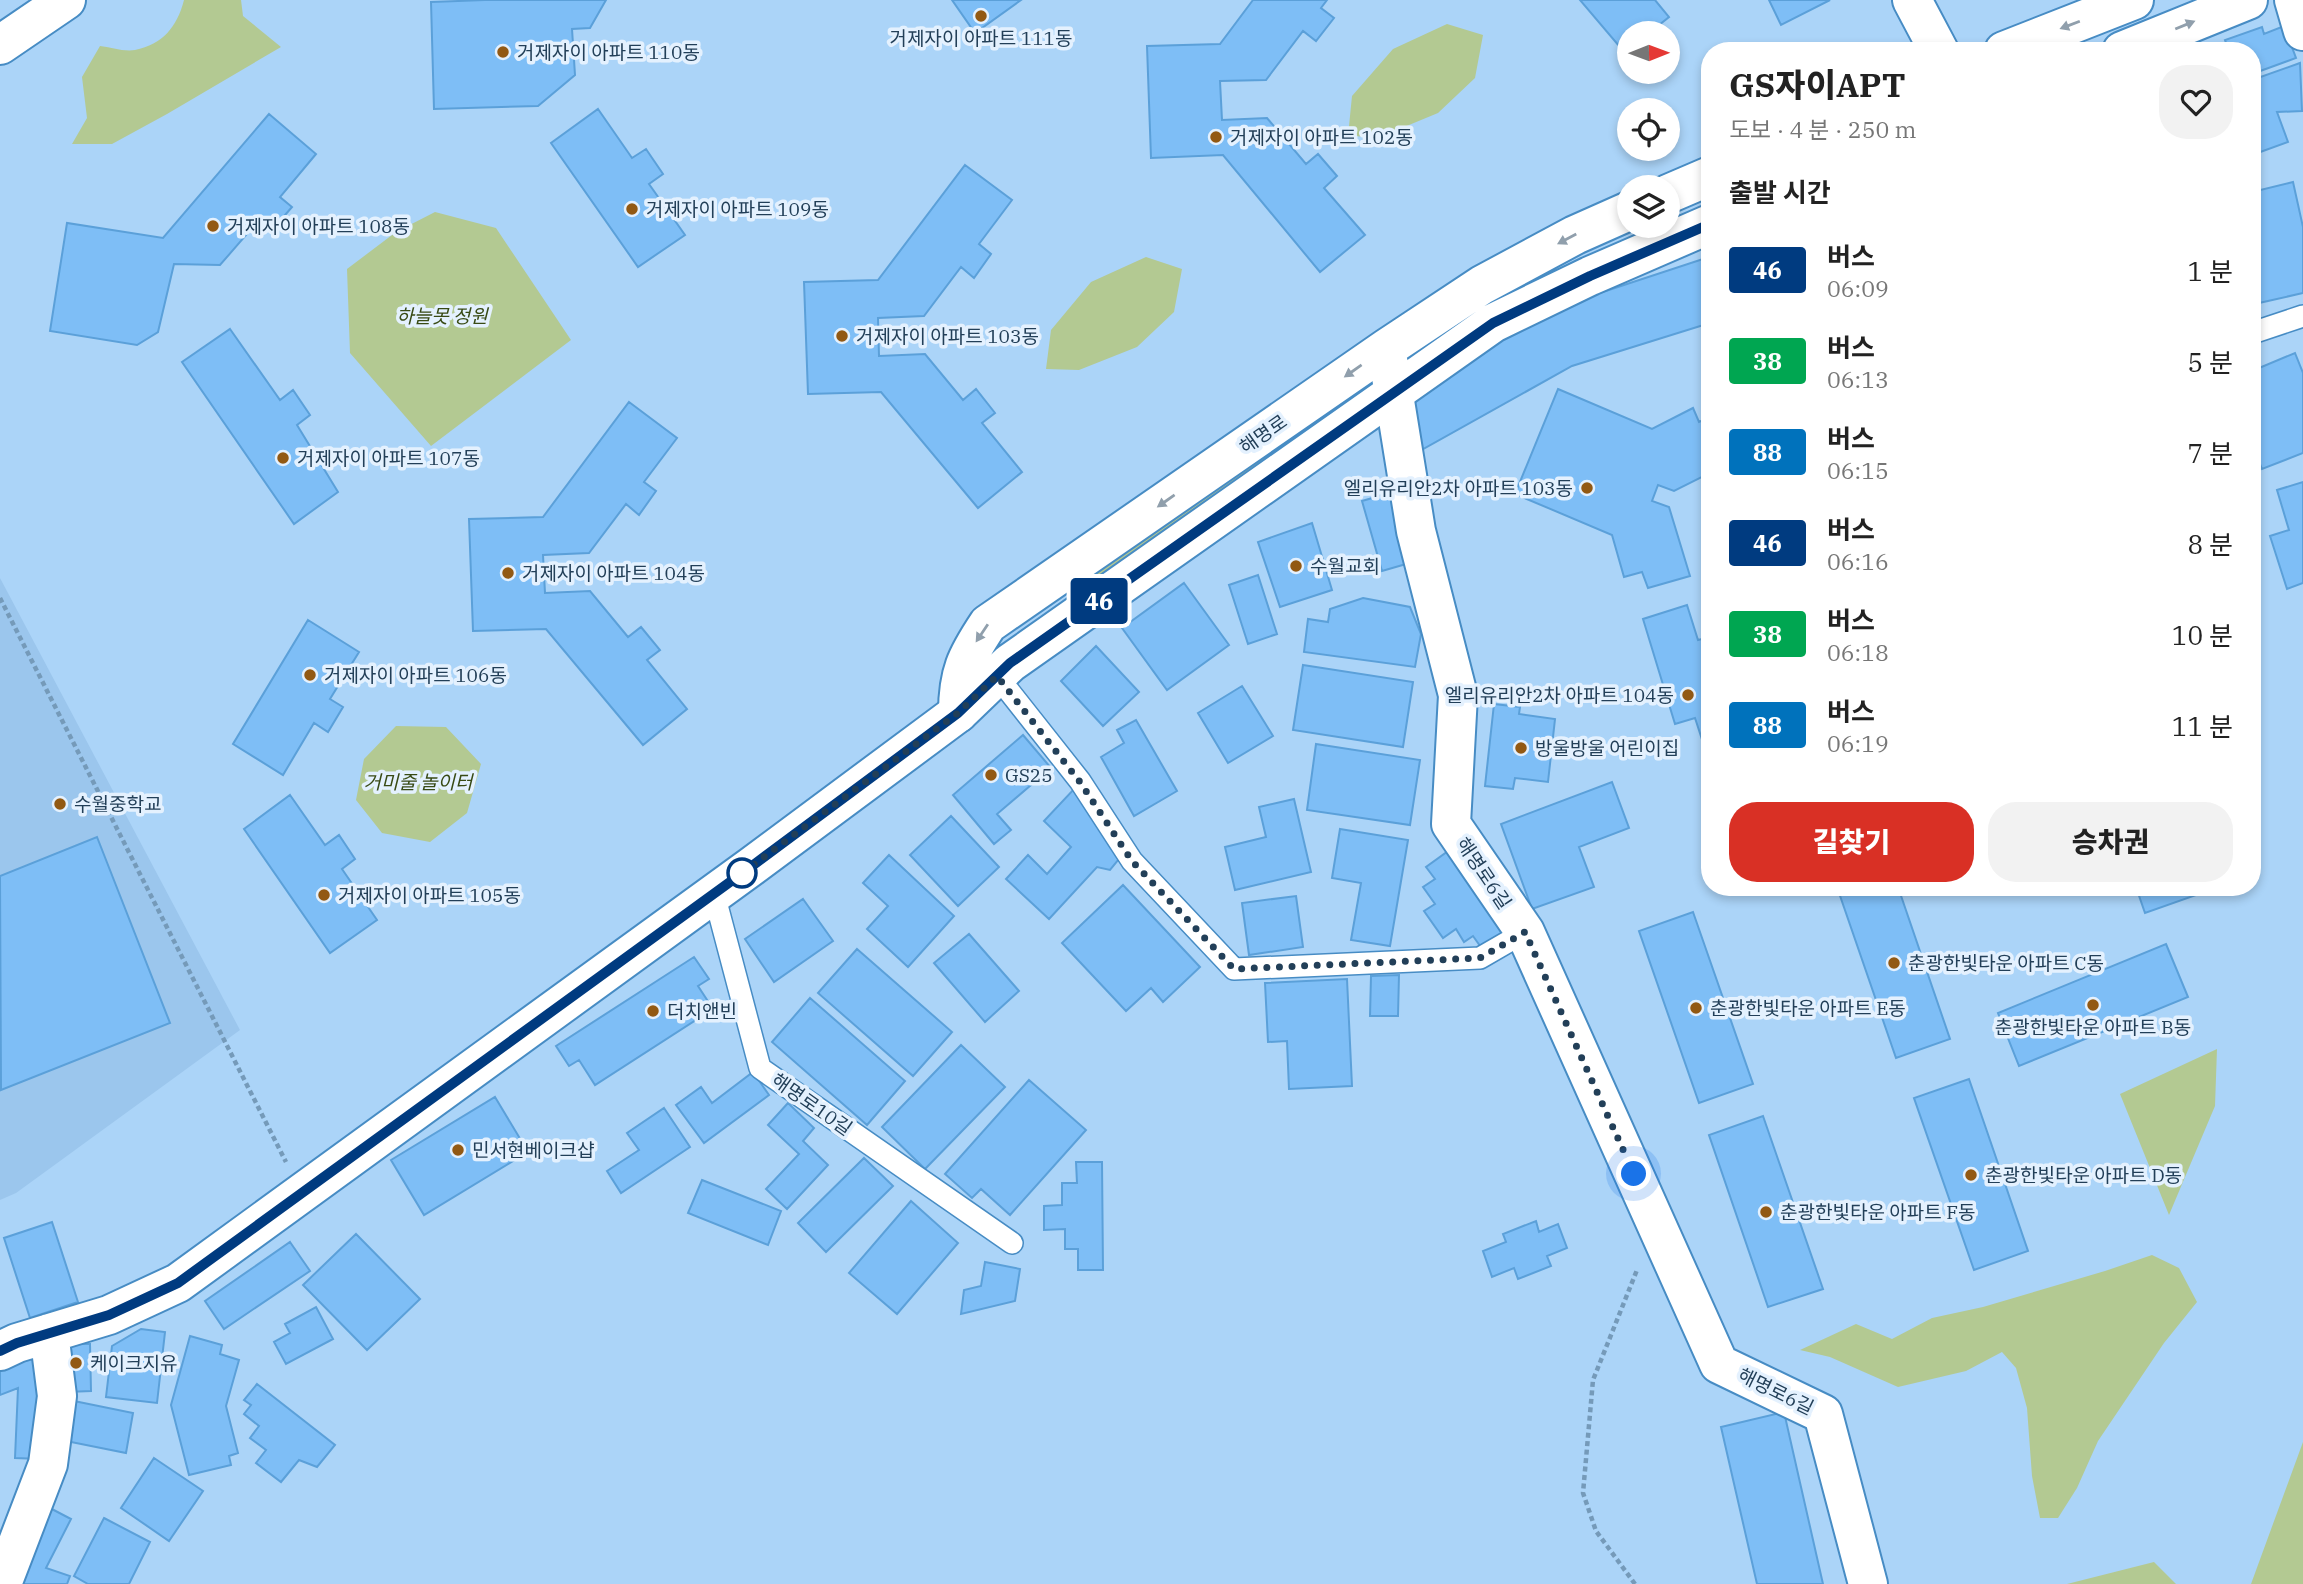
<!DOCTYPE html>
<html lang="ko">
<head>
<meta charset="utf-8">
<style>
	body { margin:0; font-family:"IBM Plex Serif","Noto Sans KR",serif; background:#f2f2f2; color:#222; height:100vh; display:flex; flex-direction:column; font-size:26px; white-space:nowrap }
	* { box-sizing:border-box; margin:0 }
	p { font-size:23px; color:#767676 }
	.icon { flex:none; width:38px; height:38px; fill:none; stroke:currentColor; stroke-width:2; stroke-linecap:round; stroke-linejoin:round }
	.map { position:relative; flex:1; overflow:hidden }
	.drawer { position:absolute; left:1701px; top:42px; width:560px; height:854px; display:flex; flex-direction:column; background:#fff; border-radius:28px; box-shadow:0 4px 10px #0003 }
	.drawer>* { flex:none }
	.badge { padding:0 14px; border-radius:5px; font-size:24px; line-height:46px }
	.needle { width:46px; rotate:89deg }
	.fabs { position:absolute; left:1617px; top:21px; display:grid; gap:14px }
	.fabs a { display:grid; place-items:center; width:63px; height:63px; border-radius:50%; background:#fff; box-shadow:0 4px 10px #0003; font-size:35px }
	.you { position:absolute; width:35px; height:35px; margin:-18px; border:5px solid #fff; border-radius:50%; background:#1a73e8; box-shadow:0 0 0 10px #1a73e833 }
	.map>.badge { position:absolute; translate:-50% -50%; box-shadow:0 0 0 4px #fff }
	h2 { padding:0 28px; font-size:26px; line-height:63px }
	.round { display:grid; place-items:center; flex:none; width:74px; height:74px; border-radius:28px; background:#f2f2f2 }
	.headline { display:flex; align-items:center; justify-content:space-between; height:119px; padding:0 28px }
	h1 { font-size:33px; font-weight:800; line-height:52px }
	.cta { display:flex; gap:14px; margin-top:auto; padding:14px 28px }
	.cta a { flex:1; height:80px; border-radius:28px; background:#d93025; color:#fff; font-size:28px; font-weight:800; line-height:80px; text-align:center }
	.cta a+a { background:#f2f2f2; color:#222 }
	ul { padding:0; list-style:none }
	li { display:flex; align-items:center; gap:21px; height:91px; padding:0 28px }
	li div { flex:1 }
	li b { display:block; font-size:26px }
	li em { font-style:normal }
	li .badge { min-width:77px; font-weight:700; text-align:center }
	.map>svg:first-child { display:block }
	.built { fill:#9bc6ed }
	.green { fill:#b3c992 }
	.building { fill:#7ebef6; stroke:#5ba0d9; stroke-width:2 }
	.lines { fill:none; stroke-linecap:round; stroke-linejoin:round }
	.service-casing { stroke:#478cc4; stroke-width:24 }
	.minor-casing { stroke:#478cc4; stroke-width:42 }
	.tertiary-casing { stroke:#478cc4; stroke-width:42 }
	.path { stroke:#759ab9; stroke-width:4.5; stroke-dasharray:5 3.5; stroke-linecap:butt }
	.service { stroke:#fff; stroke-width:21 }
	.minor { stroke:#fff; stroke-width:38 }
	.tertiary { stroke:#fff; stroke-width:38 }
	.oneway { fill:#909fac }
	.line-casing { stroke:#fff; stroke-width:16 }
	.line { stroke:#003b80; stroke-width:10 }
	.walk { stroke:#223f58; stroke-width:7; stroke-dasharray:0 12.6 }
	.poi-dot { fill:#925913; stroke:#e4f1fe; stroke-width:2.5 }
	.stop-dot { fill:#fff; stroke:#003b80; stroke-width:3.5 }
	.labels { text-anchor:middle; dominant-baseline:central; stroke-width:7; stroke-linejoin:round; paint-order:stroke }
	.poi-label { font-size:19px; fill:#223f58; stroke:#e4f1fe; text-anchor:start }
	.park-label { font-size:19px; font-style:italic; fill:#384a14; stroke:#e4f1fe }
	.street-label { font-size:19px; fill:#223f58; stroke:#e4f1fe }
</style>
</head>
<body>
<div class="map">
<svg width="2303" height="1584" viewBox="0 0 2303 1584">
	<rect width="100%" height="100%" fill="#abd4f8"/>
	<path class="built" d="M 0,578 L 240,1030 L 16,1193 L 0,1200 Z"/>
	<path class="green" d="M 184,0 L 241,0 L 243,16 L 281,47 L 167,114 L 112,144 L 72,144 L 87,118 L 82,77 L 100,46 C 110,47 124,52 135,50 C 163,44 177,27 184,0 Z
		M 1447,24 L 1483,35 L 1475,78 L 1438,113 L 1380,137 L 1348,136 L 1352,96 L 1393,49 Z
		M 435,212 L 496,228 L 571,340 L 431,446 L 350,353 L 347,269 L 396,232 Z
		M 1146,257 L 1182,269 L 1174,312 L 1137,347 L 1079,370 L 1046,369 L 1051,330 L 1091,282 Z
		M 1338,399 L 1346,411 L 1101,587 L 1092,576 Z
		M 396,726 L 446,727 L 481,764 L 467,813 L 430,842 L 382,833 L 356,800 L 364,759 Z
		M 2217,1049 L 2215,1106 L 2169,1215 L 2120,1094 Z
		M 2152,1255 L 2179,1268 L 2197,1302 L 2164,1343 L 2098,1441 L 2077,1488 L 2058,1518 L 2040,1518 L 2032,1476 L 2027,1408 L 2016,1368 L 2002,1352 L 1966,1371 L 1898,1387 L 1830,1357 L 1800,1350 L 1856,1324 L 1892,1339 L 1932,1318 L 1983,1307 L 2105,1271 Z
		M 2303,1442 L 2303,1584 L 2251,1584 Z
		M 2154,1562 L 2176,1584 L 2067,1584 Z"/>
	<path class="building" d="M 485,0 L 606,0 L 590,28 L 572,29 L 575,75 L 538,106 L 434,109 L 431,2 Z
		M 952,0 L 1021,0 L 975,33 Z
		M 1253,0 L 1327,0 L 1321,8 L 1334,18 L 1316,41 L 1303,31 L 1266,80 L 1220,81 L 1222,120 L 1267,118 L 1306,164 L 1318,154 L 1337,176 L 1324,188 L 1365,235 L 1320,272 L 1223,155 L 1151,158 L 1147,46 L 1220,44 Z
		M 1580,0 L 1655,0 L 1669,17 L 1649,33 L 1629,33 L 1629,49 L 1625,53 Z
		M 1769,0 L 1830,0 L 1781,25 Z
		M 2284,26 L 2296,58 L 2252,74 L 2252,51 L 2229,51 L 2225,40 L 2262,27 L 2264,34 Z
		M 2300,63 L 2302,111 L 2277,112 L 2288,142 L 2252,155 L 2252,80 Z
		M 598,109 L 632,158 L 646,149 L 663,174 L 649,184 L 685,235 L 638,267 L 551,143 Z
		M 269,114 L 316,154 L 280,197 L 292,207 L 272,230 L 260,219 L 220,265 L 174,264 L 158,332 L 137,345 L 50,331 L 67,223 L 163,238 Z
		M 965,165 L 1012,200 L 979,244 L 991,254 L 974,278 L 961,267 L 924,316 L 878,318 L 879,356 L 925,354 L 963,400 L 976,389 L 995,413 L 982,423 L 1022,472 L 978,508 L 881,392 L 808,394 L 804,282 L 878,280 Z
		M 2293,182 L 2303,227 L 2303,293 L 2259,303 L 2252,272 L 2252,192 Z
		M 1706,258 L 1710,270 L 1710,323 L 1572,366 L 1416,453 L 1398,398 L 1551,309 Z
		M 230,329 L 280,400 L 293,390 L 310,415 L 297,425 L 338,492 L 294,524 L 182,362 Z
		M 2295,353 L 2303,373 L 2303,453 L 2262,469 L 2252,444 L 2252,371 Z
		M 1558,389 L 1652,429 L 1693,408 L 1699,422 L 1710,417 L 1710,473 L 1674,491 L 1658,485 L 1652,501 L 1669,507 L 1690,576 L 1648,588 L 1642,572 L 1624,577 L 1612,535 L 1515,494 Z
		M 629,402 L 677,438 L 644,482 L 656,491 L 639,515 L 626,504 L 589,553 L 543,555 L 545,593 L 590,591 L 628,637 L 641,627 L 660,650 L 647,660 L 687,709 L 643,745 L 546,629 L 473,631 L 469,519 L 543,517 Z
		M 2303,482 L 2303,583 L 2287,589 L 2270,536 L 2289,530 L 2277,490 Z
		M 1393,492 L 1413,562 L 1382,571 L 1362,501 Z
		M 1312,523 L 1332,590 L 1280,607 L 1258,542 Z
		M 1258,575 L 1277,634 L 1248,644 L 1229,585 Z
		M 1184,583 L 1229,645 L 1167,690 L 1122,628 Z
		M 1363,598 L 1410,607 L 1421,634 L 1415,667 L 1304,652 L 1308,619 L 1328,622 L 1330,609 Z
		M 1687,605 L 1698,640 L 1710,637 L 1710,764 L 1695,718 L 1675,724 L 1643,619 Z
		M 308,620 L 359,652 L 330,699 L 343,707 L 328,732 L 314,723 L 283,775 L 233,744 Z
		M 1096,646 L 1139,692 L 1103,726 L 1061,681 Z
		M 1303,665 L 1413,682 L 1403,747 L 1293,730 Z
		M 1242,686 L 1273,736 L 1228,763 L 1198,713 Z
		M 1494,704 L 1520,707 L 1519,714 L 1555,719 L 1548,782 L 1515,778 L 1513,789 L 1485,786 Z
		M 1136,720 L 1177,791 L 1134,816 L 1101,757 L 1124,743 L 1117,730 Z
		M 1023,735 L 1051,768 L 997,814 L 1011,830 L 994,844 L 953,795 Z
		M 1316,744 L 1420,760 L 1410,825 L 1307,810 Z
		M 1612,782 L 1629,828 L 1579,847 L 1594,887 L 1532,909 L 1501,824 Z
		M 1074,789 L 1119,859 L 1110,870 L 1097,867 L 1049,919 L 1006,879 L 1028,855 L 1047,874 L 1071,847 L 1044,821 Z
		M 290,795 L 325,845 L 339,835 L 355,859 L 342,869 L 377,920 L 330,953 L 244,829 Z
		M 1294,799 L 1311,872 L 1235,890 L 1225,847 L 1266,837 L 1259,807 Z
		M 951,816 L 999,867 L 958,906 L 910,855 Z
		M 1340,829 L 1408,840 L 1390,946 L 1351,940 L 1361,883 L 1332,878 Z
		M 97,837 L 170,1023 L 1,1090 L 0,876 Z
		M 1451,849 L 1508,931 L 1483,950 L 1473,936 L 1464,942 L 1456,929 L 1443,938 L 1424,911 L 1435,904 L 1423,887 L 1435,879 L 1426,867 Z
		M 889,855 L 954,916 L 908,967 L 867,929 L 888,906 L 863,883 Z
		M 1123,885 L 1200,967 L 1163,1002 L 1151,988 L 1126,1011 L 1062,943 Z
		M 1837,887 L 1898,887 L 1950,1039 L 1896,1058 Z
		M 2136,887 L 2196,887 L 2199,894 L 2145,913 Z
		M 1296,896 L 1303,947 L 1249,955 L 1242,903 Z
		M 803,899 L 833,941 L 774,982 L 745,939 Z
		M 1693,912 L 1753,1084 L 1699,1103 L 1639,931 Z
		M 969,934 L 1019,991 L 985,1022 L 934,963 Z
		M 2166,944 L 2188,997 L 2019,1066 L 1998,1013 Z
		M 857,949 L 952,1032 L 913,1076 L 818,993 Z
		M 694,957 L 709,979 L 698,986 L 713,1009 L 595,1085 L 579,1060 L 569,1066 L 556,1046 Z
		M 1399,975 L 1398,1016 L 1370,1016 L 1371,976 Z
		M 1347,979 L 1352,1086 L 1289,1089 L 1287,1041 L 1268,1042 L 1265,983 Z
		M 810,998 L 905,1081 L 867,1125 L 772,1042 Z
		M 961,1045 L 1005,1087 L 925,1169 L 882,1127 Z
		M 753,1072 L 769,1095 L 704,1143 L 676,1105 L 701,1087 L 712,1103 Z
		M 1969,1079 L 2028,1251 L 1974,1270 L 1914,1098 Z
		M 1029,1080 L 1086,1130 L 1010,1215 L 981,1189 L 972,1198 L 945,1174 Z
		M 495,1097 L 528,1152 L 424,1215 L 391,1160 Z
		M 788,1103 L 814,1128 L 803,1141 L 828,1165 L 787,1209 L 766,1189 L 799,1154 L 768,1125 Z
		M 664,1108 L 690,1147 L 621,1193 L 607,1171 L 639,1150 L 627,1133 Z
		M 1763,1116 L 1823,1289 L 1768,1307 L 1709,1135 Z
		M 864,1158 L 893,1186 L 826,1252 L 798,1223 Z
		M 1076,1162 L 1102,1162 L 1103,1270 L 1078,1270 L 1078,1249 L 1065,1249 L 1065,1229 L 1044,1230 L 1044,1206 L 1062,1205 L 1062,1183 L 1077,1183 Z
		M 702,1180 L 781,1211 L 768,1245 L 688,1213 Z
		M 911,1201 L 958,1243 L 897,1314 L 849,1273 Z
		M 1536,1221 L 1539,1232 L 1558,1224 L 1567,1248 L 1547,1256 L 1551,1266 L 1518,1279 L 1514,1268 L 1492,1277 L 1483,1251 L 1506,1242 L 1503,1234 Z
		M 52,1222 L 78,1302 L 30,1318 L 4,1238 Z
		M 356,1234 L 420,1299 L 367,1350 L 303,1285 Z
		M 290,1242 L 310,1271 L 224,1329 L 205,1301 Z
		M 985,1262 L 1020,1269 L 1015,1301 L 961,1314 L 964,1290 L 981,1286 Z
		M 316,1307 L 333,1339 L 286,1364 L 274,1342 L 290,1333 L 285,1324 Z
		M 141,1329 L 165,1332 L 157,1403 L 106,1397 L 112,1346 Z
		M 190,1336 L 222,1345 L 220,1354 L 239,1360 L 226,1406 L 238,1453 L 229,1456 L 231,1465 L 189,1475 L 171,1405 Z
		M 66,1344 L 90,1344 L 91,1391 L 67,1392 Z
		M 43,1350 L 40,1459 L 15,1458 L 18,1388 L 0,1395 L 0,1369 Z
		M 257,1384 L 335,1445 L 317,1467 L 299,1460 L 281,1482 L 256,1463 L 266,1450 L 250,1438 L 259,1426 L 244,1414 L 251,1405 L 244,1400 Z
		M 74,1401 L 133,1413 L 126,1453 L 66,1441 Z
		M 1784,1412 L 1823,1584 L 1757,1584 L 1721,1427 Z
		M 154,1458 L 203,1491 L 169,1541 L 121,1508 Z
		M 48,1507 L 71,1519 L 46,1568 L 70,1576 L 67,1584 L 8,1584 Z
		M 104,1518 L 150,1542 L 129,1584 L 88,1584 L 74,1576 Z"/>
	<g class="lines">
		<defs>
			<path id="service" d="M 2252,333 L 2303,316
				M 997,676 L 1080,781 L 1132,861 L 1234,969 L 1480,958 L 1525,932
				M 714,894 L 760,1068 L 1012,1243"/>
			<path id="minor" d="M 1912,0 L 1939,51
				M 2294,0 L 2303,31
				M 0,45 L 66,0
				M 1389,364 L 1416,531 L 1458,695 L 1451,824 L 1525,932 L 1719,1364 L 1823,1414 L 1868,1584
				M 0,1351 L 17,1343 L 109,1315 L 178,1283 L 752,866 L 958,713
				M 2,1584 L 48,1464 L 57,1396 L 49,1333"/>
			<path id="tertiary" d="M 2004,51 L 2134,0
				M 2122,51 L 2248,0
				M 1668,194 L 1710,176
				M 958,713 L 1010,663 L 1493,323 L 1590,276 L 1710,224
				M 958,713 C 958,673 966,657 988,624 L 1387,348 L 1482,285 L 1575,235 L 1629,211"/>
		</defs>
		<use href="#service" class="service-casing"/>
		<use href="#minor" class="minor-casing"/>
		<use href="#tertiary" class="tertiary-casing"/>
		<path class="path" d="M 0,598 L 286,1162
			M 1635,1584 L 1596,1531 L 1583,1493 L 1593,1380 L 1637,1270"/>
		<use href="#service" class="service"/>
		<use href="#minor" class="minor"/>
		<use href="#tertiary" class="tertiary"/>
	</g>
	<defs><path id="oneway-solid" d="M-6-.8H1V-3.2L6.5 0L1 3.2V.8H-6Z" transform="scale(1.75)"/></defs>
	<g class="oneway">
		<use href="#oneway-solid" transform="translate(2070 25) rotate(159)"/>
		<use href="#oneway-solid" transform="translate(2185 25) rotate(-22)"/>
		<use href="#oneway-solid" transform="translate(1567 239) rotate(152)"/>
		<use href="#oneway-solid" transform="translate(1353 371) rotate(145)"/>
		<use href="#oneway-solid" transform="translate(1166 501) rotate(145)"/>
		<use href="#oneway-solid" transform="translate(982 633) rotate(124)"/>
	</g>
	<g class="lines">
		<defs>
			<path id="line" d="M 0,1351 L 17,1343 L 109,1315 L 178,1283 L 752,866 L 958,713 L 1010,663 L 1493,323 L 1590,276 L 1710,224"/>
		</defs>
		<use href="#line" class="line-casing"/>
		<use href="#line" class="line"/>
		<path class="walk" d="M 742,873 L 733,880 L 958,713 L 997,676 L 1080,782 L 1132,861 L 1234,969 L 1480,958 L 1525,932 L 1634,1174"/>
	</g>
	<g class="poi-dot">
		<circle cx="981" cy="16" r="7"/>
		<circle cx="503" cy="52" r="7"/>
		<circle cx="1216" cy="137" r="7"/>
		<circle cx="632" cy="209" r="7"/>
		<circle cx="213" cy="226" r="7"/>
		<circle cx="842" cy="336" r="7"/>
		<circle cx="283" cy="458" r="7"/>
		<circle cx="1587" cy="488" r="7"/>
		<circle cx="1296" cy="566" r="7"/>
		<circle cx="508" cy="573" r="7"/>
		<circle cx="310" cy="675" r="7"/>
		<circle cx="1688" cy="695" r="7"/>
		<circle cx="1521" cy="748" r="7"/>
		<circle cx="991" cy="775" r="7"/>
		<circle cx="60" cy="804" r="7"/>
		<circle cx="324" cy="895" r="7"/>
		<circle cx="1894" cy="963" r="7"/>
		<circle cx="2093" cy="1005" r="7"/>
		<circle cx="1696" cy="1008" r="7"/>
		<circle cx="653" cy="1011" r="7"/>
		<circle cx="458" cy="1150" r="7"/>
		<circle cx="1971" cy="1175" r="7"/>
		<circle cx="1766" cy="1212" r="7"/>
		<circle cx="76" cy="1363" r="7"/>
	</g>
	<circle class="stop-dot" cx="742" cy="873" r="14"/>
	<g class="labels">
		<g class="poi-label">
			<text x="981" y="38" text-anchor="middle">거제자이 아파트 111동</text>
			<text x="517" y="52">거제자이 아파트 110동</text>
			<text x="1230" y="137">거제자이 아파트 102동</text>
			<text x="646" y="209">거제자이 아파트 109동</text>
			<text x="227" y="226">거제자이 아파트 108동</text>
			<text x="856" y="336">거제자이 아파트 103동</text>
			<text x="297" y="458">거제자이 아파트 107동</text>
			<text x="1573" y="488" text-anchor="end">엘리유리안2차 아파트 103동</text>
			<text x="1310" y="566">수월교회</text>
			<text x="522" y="573">거제자이 아파트 104동</text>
			<text x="324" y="675">거제자이 아파트 106동</text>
			<text x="1674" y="695" text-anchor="end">엘리유리안2차 아파트 104동</text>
			<text x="1535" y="748">방울방울 어린이집</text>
			<text x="1005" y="775">GS25</text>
			<text x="74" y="804">수월중학교</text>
			<text x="338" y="895">거제자이 아파트 105동</text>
			<text x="1908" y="963">춘광한빛타운 아파트 C동</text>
			<text x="1710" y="1008">춘광한빛타운 아파트 E동</text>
			<text x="667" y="1011">더치앤빈</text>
			<text x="2093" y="1027" text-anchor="middle">춘광한빛타운 아파트 B동</text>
			<text x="472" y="1150">민서현베이크샵</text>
			<text x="1985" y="1175">춘광한빛타운 아파트 D동</text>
			<text x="1780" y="1212">춘광한빛타운 아파트 F동</text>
			<text x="90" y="1363">케이크지유</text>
		</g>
		<g class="park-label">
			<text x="442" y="316">하늘못 정원</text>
			<text x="418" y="782">거미줄 놀이터</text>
		</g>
		<g class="street-label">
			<text transform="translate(1263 434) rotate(-35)">해명로</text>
			<text transform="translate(1484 873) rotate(56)">해명로6길</text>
			<text transform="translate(812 1104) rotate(35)">해명로10길</text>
			<text transform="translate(1776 1391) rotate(26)">해명로6길</text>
		</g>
	</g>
</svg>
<div class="fabs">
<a><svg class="needle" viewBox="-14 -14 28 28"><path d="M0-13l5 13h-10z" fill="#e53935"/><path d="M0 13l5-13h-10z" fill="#767676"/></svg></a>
<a><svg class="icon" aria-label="locate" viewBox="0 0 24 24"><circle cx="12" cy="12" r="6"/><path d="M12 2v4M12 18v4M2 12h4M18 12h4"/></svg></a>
<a><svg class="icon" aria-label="layers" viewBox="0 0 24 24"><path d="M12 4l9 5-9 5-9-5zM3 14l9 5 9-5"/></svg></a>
</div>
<div class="you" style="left:1634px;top:1174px"></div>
<b class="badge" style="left:1099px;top:601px;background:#003b80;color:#fff">46</b>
<section class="drawer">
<div class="headline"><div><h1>GS자이APT</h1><p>도보 · 4 분 · 250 m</p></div><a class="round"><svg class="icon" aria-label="heart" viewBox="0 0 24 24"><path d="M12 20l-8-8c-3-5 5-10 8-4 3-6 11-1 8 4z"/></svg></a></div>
<h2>출발 시간</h2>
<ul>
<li><span class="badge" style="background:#003b80;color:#fff">46</span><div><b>버스</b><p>06:09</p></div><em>1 분</em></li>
<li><span class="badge" style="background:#00a651;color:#fff">38</span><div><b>버스</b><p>06:13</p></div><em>5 분</em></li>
<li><span class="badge" style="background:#0072bc;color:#fff">88</span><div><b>버스</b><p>06:15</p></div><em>7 분</em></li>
<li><span class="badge" style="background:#003b80;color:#fff">46</span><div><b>버스</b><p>06:16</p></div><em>8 분</em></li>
<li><span class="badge" style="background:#00a651;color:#fff">38</span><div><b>버스</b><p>06:18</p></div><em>10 분</em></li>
<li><span class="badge" style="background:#0072bc;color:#fff">88</span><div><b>버스</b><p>06:19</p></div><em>11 분</em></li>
</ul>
<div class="cta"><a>길찾기</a><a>승차권</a></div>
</section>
</div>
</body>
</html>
